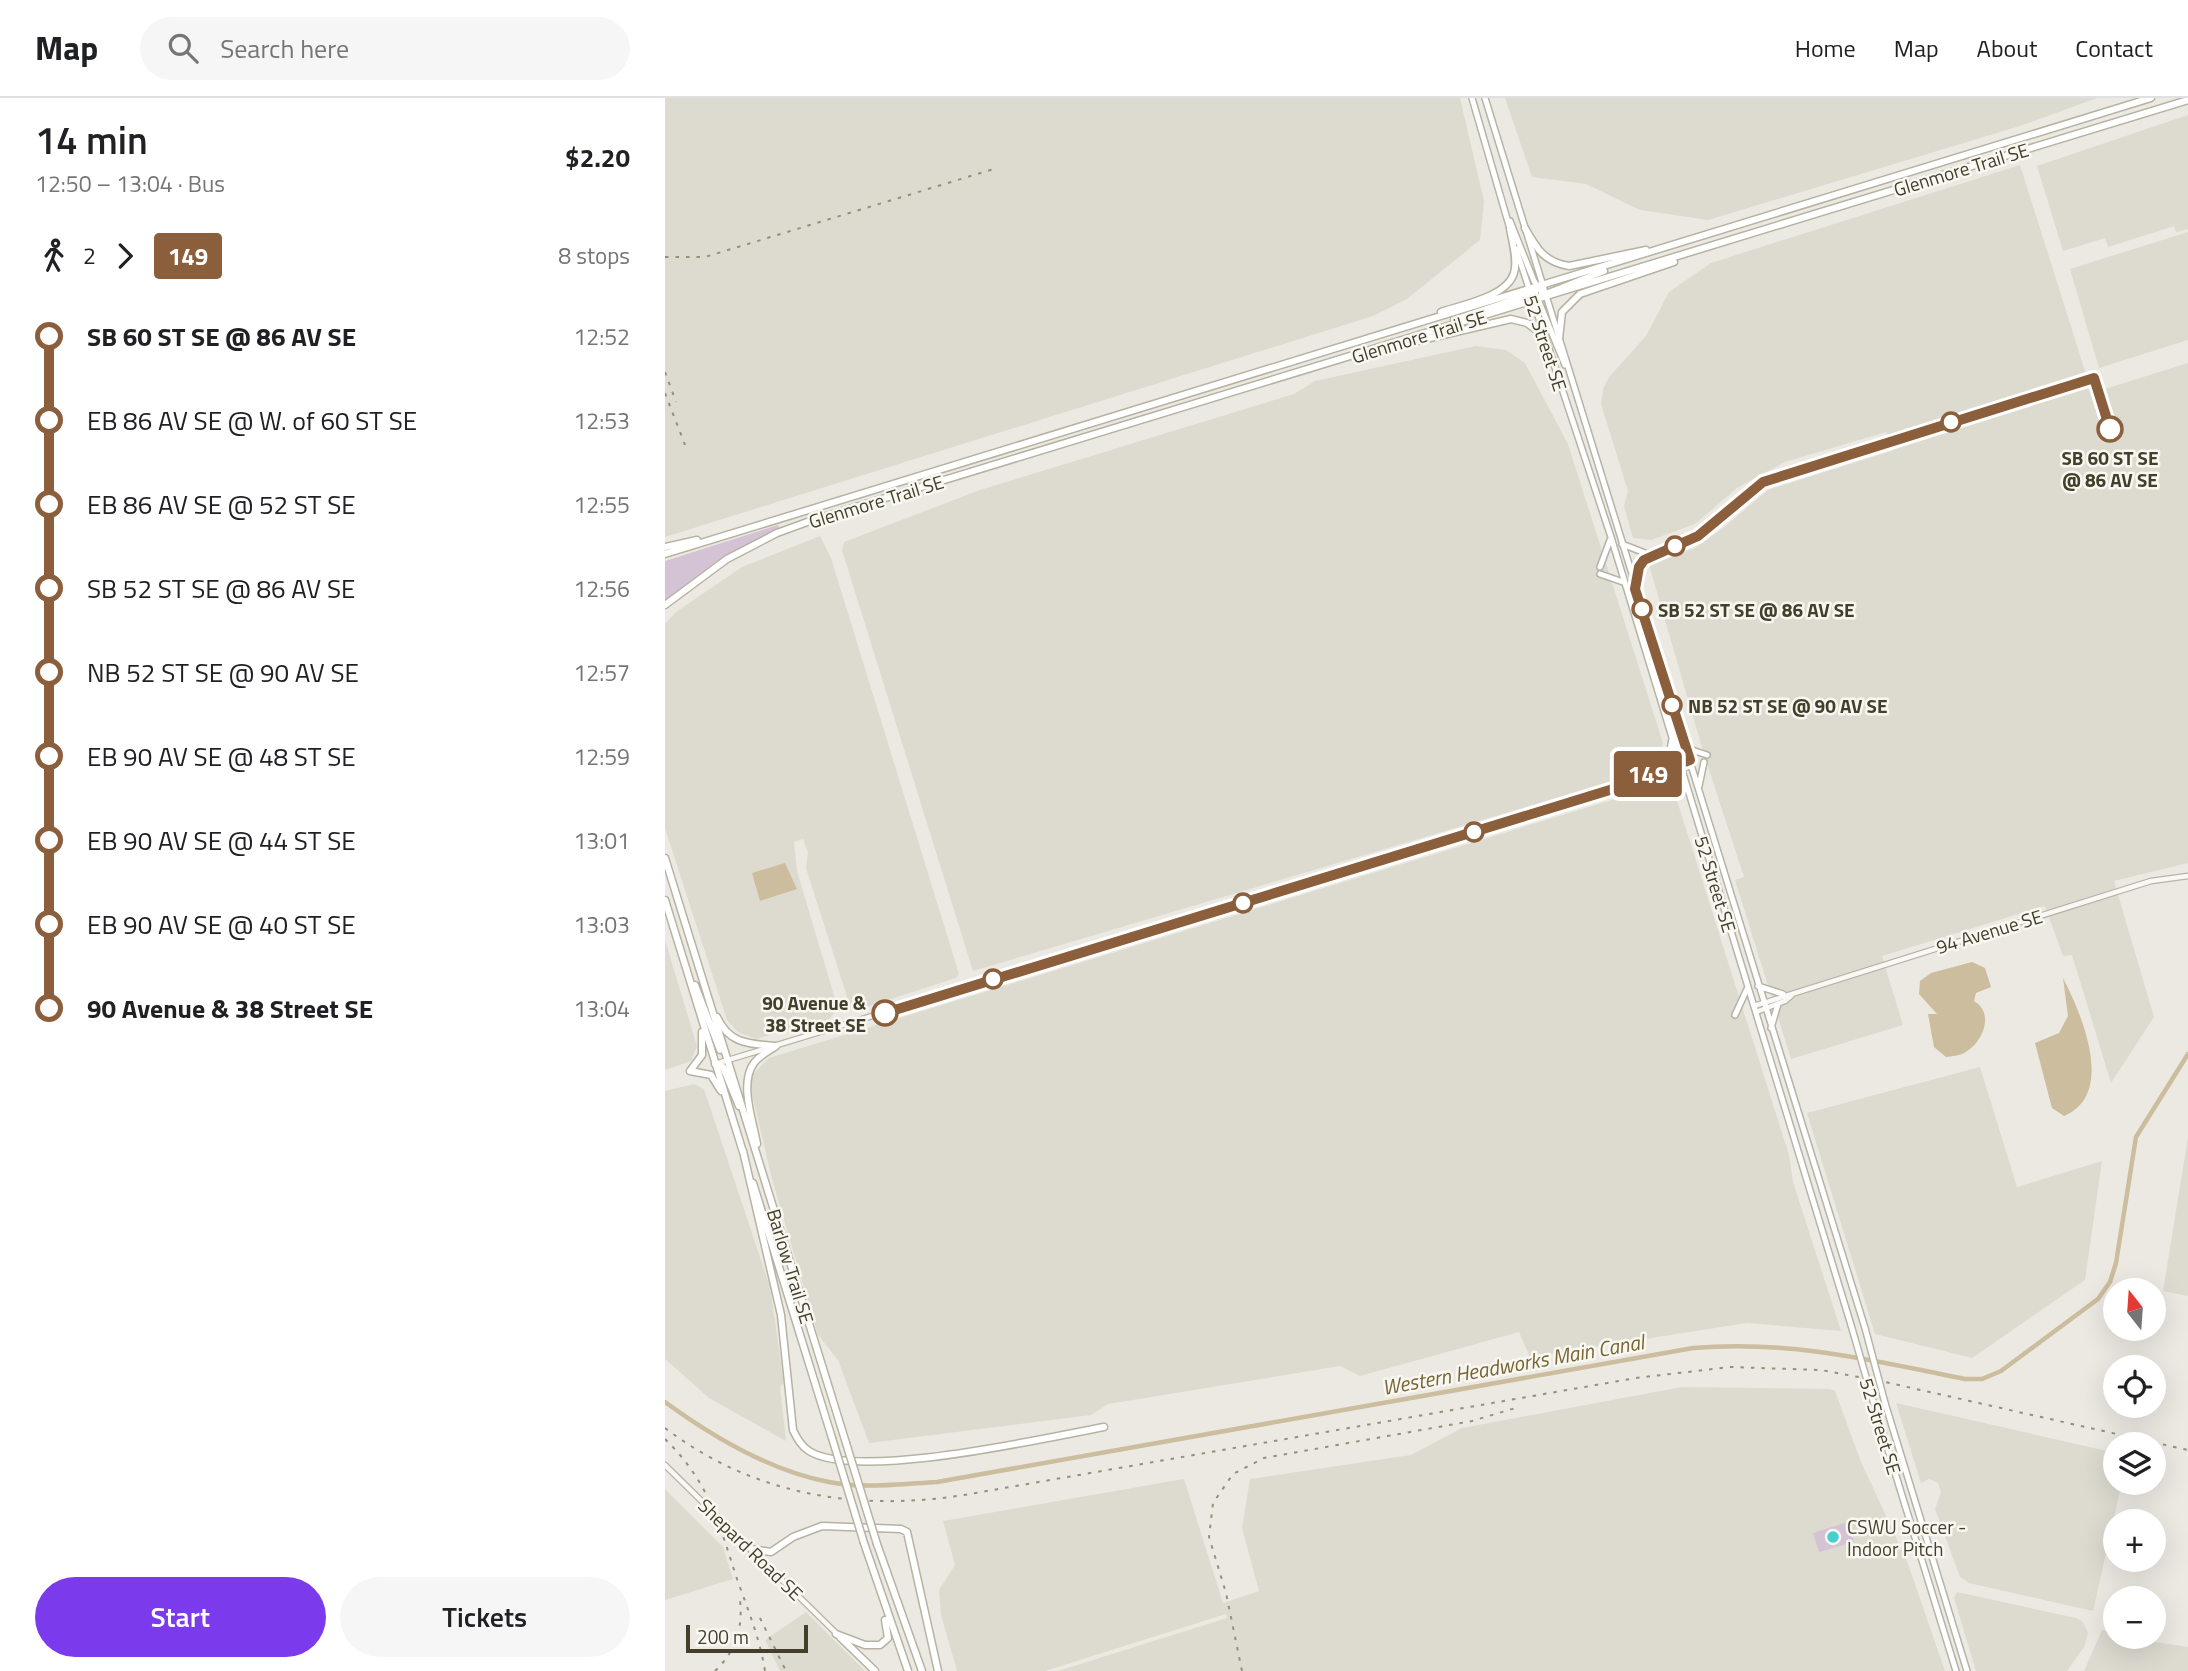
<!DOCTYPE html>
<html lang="en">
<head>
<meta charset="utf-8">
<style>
	body { margin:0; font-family:"Titillium Web",sans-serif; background:#f6f6f6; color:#202124; height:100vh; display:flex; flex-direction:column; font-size:26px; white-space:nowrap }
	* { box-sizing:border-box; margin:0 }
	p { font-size:23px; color:#757577 }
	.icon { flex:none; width:38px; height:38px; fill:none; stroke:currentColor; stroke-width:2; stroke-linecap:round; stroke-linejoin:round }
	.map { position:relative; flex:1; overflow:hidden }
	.sheet { display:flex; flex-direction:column; background:#fff; width:665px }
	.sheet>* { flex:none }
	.badge { padding:0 14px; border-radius:5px; font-size:24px; line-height:46px }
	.needle { width:46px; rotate:343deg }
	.fabs { position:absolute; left:1438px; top:1180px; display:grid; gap:14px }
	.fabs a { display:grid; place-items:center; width:63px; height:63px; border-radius:50%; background:#fff; box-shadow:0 7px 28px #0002; font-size:35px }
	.scale { position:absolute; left:21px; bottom:18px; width:122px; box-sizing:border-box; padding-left:7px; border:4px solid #443f2a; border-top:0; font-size:19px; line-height:24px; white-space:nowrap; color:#443f2a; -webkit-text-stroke:5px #f8f7f2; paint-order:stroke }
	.map>.badge { position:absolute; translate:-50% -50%; box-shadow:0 0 0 4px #fff }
	.legs { display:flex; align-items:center; gap:10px; height:77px; padding:0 35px; font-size:23px }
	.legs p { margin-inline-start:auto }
	.headline { display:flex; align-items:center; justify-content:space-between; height:119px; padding:0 35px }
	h1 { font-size:38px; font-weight:600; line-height:52px }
	.primary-button { display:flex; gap:14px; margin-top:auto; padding:14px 35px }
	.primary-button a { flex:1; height:80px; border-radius:42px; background:#7c3aed; color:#fff; font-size:28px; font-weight:600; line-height:80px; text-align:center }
	.primary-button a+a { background:#f6f6f6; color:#202124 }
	ul { padding:0 35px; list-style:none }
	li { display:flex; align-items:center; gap:24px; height:84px; font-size:26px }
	li i { display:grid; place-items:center; width:10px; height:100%; margin:0 9px; background:currentColor }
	li i::after { content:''; width:18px; height:18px; margin:-9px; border:5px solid; border-radius:50%; background:#fff }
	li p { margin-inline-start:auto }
	li:first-child i { background:linear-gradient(#0000 50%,currentColor 0) }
	li:last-child i { background:linear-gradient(currentColor 50%,#0000 0) }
	header { display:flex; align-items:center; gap:42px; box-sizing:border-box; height:98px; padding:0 35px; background:#fff; border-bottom:2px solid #e0e0e0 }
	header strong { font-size:33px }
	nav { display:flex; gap:38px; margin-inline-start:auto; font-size:24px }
	.search { width:490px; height:63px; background:#f6f6f6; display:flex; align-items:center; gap:18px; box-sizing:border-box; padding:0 24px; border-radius:38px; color:#757577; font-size:26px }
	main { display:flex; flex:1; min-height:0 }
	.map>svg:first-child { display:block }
	.built { fill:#dddbd0 }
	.green { fill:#d4c3d5 }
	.water { fill:#cbbd9d }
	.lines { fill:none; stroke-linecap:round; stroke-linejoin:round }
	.canal { stroke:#cbbd9d; stroke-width:4.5 }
	.tertiary-casing { stroke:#b6b3a7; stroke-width:7 }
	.secondary-casing { stroke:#b6b3a7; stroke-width:8 }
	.primary-casing { stroke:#b7b2a1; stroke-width:9 }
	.tertiary { stroke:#f9f8f5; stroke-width:4.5 }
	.secondary { stroke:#fff; stroke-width:5 }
	.primary { stroke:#fff; stroke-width:6 }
	.rail { stroke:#95907b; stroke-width:2; stroke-dasharray:3.5 7; stroke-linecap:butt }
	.secondary-bridge-casing { stroke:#b6b3a7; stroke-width:8; stroke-linecap:butt }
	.primary-bridge-casing { stroke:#b7b2a1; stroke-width:9; stroke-linecap:butt }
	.secondary-bridge { stroke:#fff; stroke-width:5 }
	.primary-bridge { stroke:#fff; stroke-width:6 }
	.line-1-casing { stroke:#fff; stroke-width:16 }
	.line-1 { stroke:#8b5e3c; stroke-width:10 }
	.stop-1-dot { fill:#fff; stroke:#8b5e3c; stroke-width:3.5 }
	.poi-dot { fill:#46cfd1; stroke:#f8f7f2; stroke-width:2.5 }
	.labels { text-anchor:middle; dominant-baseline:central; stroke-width:5; stroke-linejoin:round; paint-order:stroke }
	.street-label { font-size:19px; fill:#443f2a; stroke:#f8f7f2 }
	.stop-label { font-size:19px; font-weight:bold; fill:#443f2a; stroke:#f8f7f2; text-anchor:start }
	.poi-label { font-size:19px; fill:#443f2a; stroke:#f8f7f2; text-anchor:start }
	.water-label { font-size:21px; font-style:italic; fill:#796533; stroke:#f8f7f2 }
</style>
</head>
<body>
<header>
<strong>Map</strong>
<div class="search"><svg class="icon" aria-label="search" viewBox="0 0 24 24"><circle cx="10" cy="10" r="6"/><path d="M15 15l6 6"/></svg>Search here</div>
<nav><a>Home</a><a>Map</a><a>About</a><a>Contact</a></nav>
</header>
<main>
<section class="sheet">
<div class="headline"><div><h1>14 min</h1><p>12:50 – 13:04 · Bus</p></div><b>$2.20</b></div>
<div class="legs"><svg class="icon" aria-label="walk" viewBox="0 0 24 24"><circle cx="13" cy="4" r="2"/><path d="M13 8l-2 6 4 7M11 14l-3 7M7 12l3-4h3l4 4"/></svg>2<svg class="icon" aria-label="forward" viewBox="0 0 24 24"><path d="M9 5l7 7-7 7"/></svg><b class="badge" style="background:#8b5e3c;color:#fff">149</b><p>8 stops</p></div>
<ul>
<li><i style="color:#8b5e3c"></i><b>SB 60 ST SE @ 86 AV SE</b><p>12:52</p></li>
<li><i style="color:#8b5e3c"></i><span>EB 86 AV SE @ W. of 60 ST SE</span><p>12:53</p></li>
<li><i style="color:#8b5e3c"></i><span>EB 86 AV SE @ 52 ST SE</span><p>12:55</p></li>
<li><i style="color:#8b5e3c"></i><span>SB 52 ST SE @ 86 AV SE</span><p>12:56</p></li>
<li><i style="color:#8b5e3c"></i><span>NB 52 ST SE @ 90 AV SE</span><p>12:57</p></li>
<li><i style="color:#8b5e3c"></i><span>EB 90 AV SE @ 48 ST SE</span><p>12:59</p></li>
<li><i style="color:#8b5e3c"></i><span>EB 90 AV SE @ 44 ST SE</span><p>13:01</p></li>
<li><i style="color:#8b5e3c"></i><span>EB 90 AV SE @ 40 ST SE</span><p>13:03</p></li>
<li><i style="color:#8b5e3c"></i><b>90 Avenue &amp; 38 Street SE</b><p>13:04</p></li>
</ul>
<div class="primary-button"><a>Start</a><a>Tickets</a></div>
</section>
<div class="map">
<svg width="1523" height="1573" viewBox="0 0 1523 1573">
	<rect width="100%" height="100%" fill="#ebe9e2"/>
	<path class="built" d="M 0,0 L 795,0 L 819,103 L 815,142 L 742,201 L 708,218 L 0,439 Z
		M 840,0 L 1432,0 L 1355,28 L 1043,122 L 975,112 L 921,86 L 867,79 Z
		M 1523,17 L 1523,131 L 1511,134 L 1509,128 L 1443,149 L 1440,140 L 1398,153 L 1372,68 Z
		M 1355,67 L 1427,295 L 1523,265 L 1523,765 L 1449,783 L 1489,919 L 1446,985 L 1407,857 L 1398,858 L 1380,808 L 1217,858 L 1238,927 L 1126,961 L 1070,782 L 1079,779 L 1038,653 L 984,467 L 1030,450 L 1057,431 L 1103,392 L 1229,352 L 1221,334 L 1120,364 L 1072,390 L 1030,426 L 986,442 L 968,440 L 959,408 L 963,393 L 936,306 L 938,291 L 944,279 L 981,238 L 1004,194 L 1046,165 Z
		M 1523,134 L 1523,242 L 1434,270 L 1405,171 Z
		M 811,248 L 841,252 L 860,265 L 903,346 L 998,645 L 993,670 L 308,873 L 177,452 L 179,444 L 315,392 L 629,296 L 650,283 Z
		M 155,438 L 166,460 L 294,876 L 291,880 L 195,911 L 185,908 L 141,770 L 143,755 L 138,741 L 129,744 L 132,773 L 173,911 L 164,921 L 91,941 L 73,934 L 62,922 L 0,730 L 0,526 L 11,514 L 77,469 Z
		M 999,686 L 1009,693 L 1124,1057 L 1128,1084 L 1176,1233 L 1082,1225 L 865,1259 L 854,1234 L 695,1278 L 675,1268 L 443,1306 L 426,1317 L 204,1345 L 173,1262 L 153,1237 L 107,1081 L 85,988 L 88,976 L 104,960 Z
		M 0,842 L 32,948 L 26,963 L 0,972 Z
		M 1315,969 L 1352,1089 L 1437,1063 L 1420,1182 L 1307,1260 L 1210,1236 L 1142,1015 Z
		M 29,986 L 39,991 L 105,1189 L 119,1285 L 115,1289 L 121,1343 L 44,1300 L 0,1261 L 0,993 Z
		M 1523,1039 L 1523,1198 L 1498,1193 Z
		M 1017,1289 L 1165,1291 L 1170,1293 L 1196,1364 L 1242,1463 L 1280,1573 L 393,1573 L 562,1520 L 561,1516 L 380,1573 L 292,1573 L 276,1517 L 274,1492 L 290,1467 L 278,1423 L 519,1381 L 558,1505 L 594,1493 L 577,1430 L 585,1381 L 746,1357 L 797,1330 Z
		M 1231,1305 L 1451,1355 L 1451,1384 L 1457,1384 L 1428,1513 L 1304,1485 L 1295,1479 L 1270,1411 L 1276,1394 L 1273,1385 L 1264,1381 L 1256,1385 Z
		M 0,1391 L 58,1449 L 68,1481 L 0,1502 Z
		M 1292,1494 L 1411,1520 L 1418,1524 L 1423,1535 L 1419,1549 L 1402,1573 L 1311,1573 L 1289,1500 Z
		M 141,1514 L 200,1573 L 115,1573 L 100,1542 Z
		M 1437,1532 L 1451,1535 L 1451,1538 L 1523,1549 L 1523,1573 L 1419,1573 Z"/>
	<path class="green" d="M 113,427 L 114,430 L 59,458 L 0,502 L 0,463 Z
		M 1183,1424 L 1189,1444 L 1154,1454 L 1148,1435 Z"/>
	<path class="water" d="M 120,765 L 132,791 L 95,803 L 87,775 Z
		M 1307,864 L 1320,870 L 1326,889 L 1311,895 L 1309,903 C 1330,915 1318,945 1299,955 C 1294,958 1287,958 1281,959 L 1269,949 L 1263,916 L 1272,916 L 1254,896 L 1255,883 L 1266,875 Z
		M 1398,880 C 1417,917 1451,996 1399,1018 L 1387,1010 L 1370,945 L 1394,935 L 1403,918 Z"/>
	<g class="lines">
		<path class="canal" d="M 0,1304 C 48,1339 105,1373 164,1384 C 198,1391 237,1386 272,1384 L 1028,1250 C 1126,1242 1206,1262 1300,1281 L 1317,1281 L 1336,1273 L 1433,1201 L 1445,1184 L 1451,1165 L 1471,1039 L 1523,956"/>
		<defs>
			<path id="tertiary" d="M 975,683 L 979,678 L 1025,662
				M 1089,908 L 1486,783 L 1523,778
				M 1091,914 L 1120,903 L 1127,897
				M 50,966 L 1026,668
				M 0,1367 L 171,1535"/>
			<path id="secondary" d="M 807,0 L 845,131
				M 820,0 L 1200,1230
				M 845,123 L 869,183 L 880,199
				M 851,151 L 946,439 L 1186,1227
				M 865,192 L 870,194 L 900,267
				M 957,446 L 980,455
				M 935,469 L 945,442
				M 935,476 L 958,484
				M 971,488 L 974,469 L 979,462
				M 1021,650 L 1042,657
				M 998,671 L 1003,663 L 1007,641
				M 991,679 L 1006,681 L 1021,689
				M 1034,688 L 1039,664
				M 1093,888 L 1118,896
				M 1070,917 L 1082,891
				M 1106,930 L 1113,906
				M 1208,1303 L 1291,1573
				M 1220,1305 L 1302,1573"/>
			<path id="primary" d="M 860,130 C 872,151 879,164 904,168 L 981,152
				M 871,200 L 939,173
				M 776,214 C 796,207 842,199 849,175 C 853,162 847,143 845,130
				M 789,222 L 857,199 L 876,189
				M 894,241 L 897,214 L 915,196 L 1009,164
				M 748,244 L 846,221 L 862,225 L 877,236
				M 0,449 L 32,442
				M 0,456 L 1486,0
				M 0,507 L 62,461 L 112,435 L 145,423 L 1523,2
				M 0,760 L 181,1345
				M 0,802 L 78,1054
				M 30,887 L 55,952
				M 52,919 C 64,946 84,946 111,948
				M 50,966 L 58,969 L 74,1008
				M 25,973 L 37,957 L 37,934
				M 25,973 L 46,977 L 56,993
				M 92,1046 C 88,1023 74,985 89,965 C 94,958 104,953 111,948
				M 78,1053 L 116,1217 L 128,1332 C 132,1340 136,1348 144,1353 C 192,1383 380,1340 439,1329
				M 88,1085 L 167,1340
				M 199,1445 L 243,1573
				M 212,1446 L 257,1573
				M 86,1451 L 106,1454 L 128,1439 L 157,1428 L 236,1431 L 242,1434 L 273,1573
				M 171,1536 L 200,1547 L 215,1547 L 223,1540 L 220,1522
				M 175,1539 L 210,1573"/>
		</defs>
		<use href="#tertiary" class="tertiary-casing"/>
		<use href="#secondary" class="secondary-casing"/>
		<use href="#primary" class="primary-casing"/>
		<use href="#tertiary" class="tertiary"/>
		<use href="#secondary" class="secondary"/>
		<use href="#primary" class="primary"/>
		<path class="rail" d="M 0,159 L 40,159 L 332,70
			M 0,274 L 11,304
			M 0,295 L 20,347
			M 0,1330 C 88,1397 191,1414 299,1397 L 971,1280 L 1065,1269 L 1156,1272 L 1220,1284 L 1523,1352
			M 0,1341 C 46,1386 54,1427 73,1484 C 84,1514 95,1542 100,1573
			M 95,1520 L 121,1573
			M 50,1573 C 71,1553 78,1530 75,1502
			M 577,1573 L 561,1495 L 544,1439 L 548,1405 L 568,1376 L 599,1360 L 807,1323 L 854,1309"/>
		<defs>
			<path id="secondary-bridge" d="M 1186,1227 L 1208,1303
				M 1200,1230 L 1220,1305"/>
			<path id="primary-bridge" d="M 167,1340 L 199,1445
				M 181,1345 L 212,1446"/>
		</defs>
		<use href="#secondary-bridge" class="secondary-bridge-casing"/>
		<use href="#primary-bridge" class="primary-bridge-casing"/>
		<use href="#secondary-bridge" class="secondary-bridge"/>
		<use href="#primary-bridge" class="primary-bridge"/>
	</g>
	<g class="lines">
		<defs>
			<path id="line-1" d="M 220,915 L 974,683 L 979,678 L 1025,662 L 970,491 L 974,469 L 979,462 L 1033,438 L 1098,384 L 1429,280 L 1445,331"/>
		</defs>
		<use href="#line-1" class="line-1-casing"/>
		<use href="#line-1" class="line-1"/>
	</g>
	<g class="stop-1-dot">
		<circle cx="1286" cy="324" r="9"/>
		<circle cx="1445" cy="331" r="12"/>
		<circle cx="1010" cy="448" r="9"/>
		<circle cx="977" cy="511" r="9"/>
		<circle cx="1007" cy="607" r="9"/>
		<circle cx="809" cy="734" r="9"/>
		<circle cx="578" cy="805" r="9"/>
		<circle cx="328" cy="881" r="9"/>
		<circle cx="220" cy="915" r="12"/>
	</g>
	<circle class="poi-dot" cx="1168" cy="1439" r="7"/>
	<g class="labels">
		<g class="street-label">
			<text transform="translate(1296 71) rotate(-17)">Glenmore Trail SE</text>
			<text transform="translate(754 238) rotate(-17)">Glenmore Trail SE</text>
			<text transform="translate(881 245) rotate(72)">52 Street SE</text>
			<text transform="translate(211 403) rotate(-17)">Glenmore Trail SE</text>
			<text transform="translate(1051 786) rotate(73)">52 Street SE</text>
			<text transform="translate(1324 833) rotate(-17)">94 Avenue SE</text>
			<text transform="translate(126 1168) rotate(73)">Barlow Trail SE</text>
			<text transform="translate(1216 1328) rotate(73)">52 Street SE</text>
			<text transform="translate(86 1451) rotate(44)">Shepard Road SE</text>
		</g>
		<g class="stop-label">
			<text x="1445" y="359" text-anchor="middle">SB 60 ST SE<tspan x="1445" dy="22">@ 86 AV SE</tspan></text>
			<text x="993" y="511">SB 52 ST SE @ 86 AV SE</text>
			<text x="1023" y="607">NB 52 ST SE @ 90 AV SE</text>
			<text x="201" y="904" text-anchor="end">90 Avenue &amp;<tspan x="201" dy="22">38 Street SE</tspan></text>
		</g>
		<g class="poi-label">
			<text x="1182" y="1428">CSWU Soccer -<tspan x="1182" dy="22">Indoor Pitch</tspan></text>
		</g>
		<g class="water-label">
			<text transform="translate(848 1266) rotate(-10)">Western Headworks Main Canal</text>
		</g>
	</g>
</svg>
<div class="fabs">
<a><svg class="needle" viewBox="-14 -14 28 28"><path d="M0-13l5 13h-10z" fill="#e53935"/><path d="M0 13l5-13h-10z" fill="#757577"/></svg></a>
<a><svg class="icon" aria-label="locate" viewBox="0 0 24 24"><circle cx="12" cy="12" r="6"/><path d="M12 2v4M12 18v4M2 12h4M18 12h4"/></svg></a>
<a><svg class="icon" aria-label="layers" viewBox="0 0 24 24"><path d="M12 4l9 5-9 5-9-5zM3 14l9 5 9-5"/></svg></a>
<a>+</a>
<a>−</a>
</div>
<div class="scale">200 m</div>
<b class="badge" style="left:983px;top:676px;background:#8b5e3c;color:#fff">149</b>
</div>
</main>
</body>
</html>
